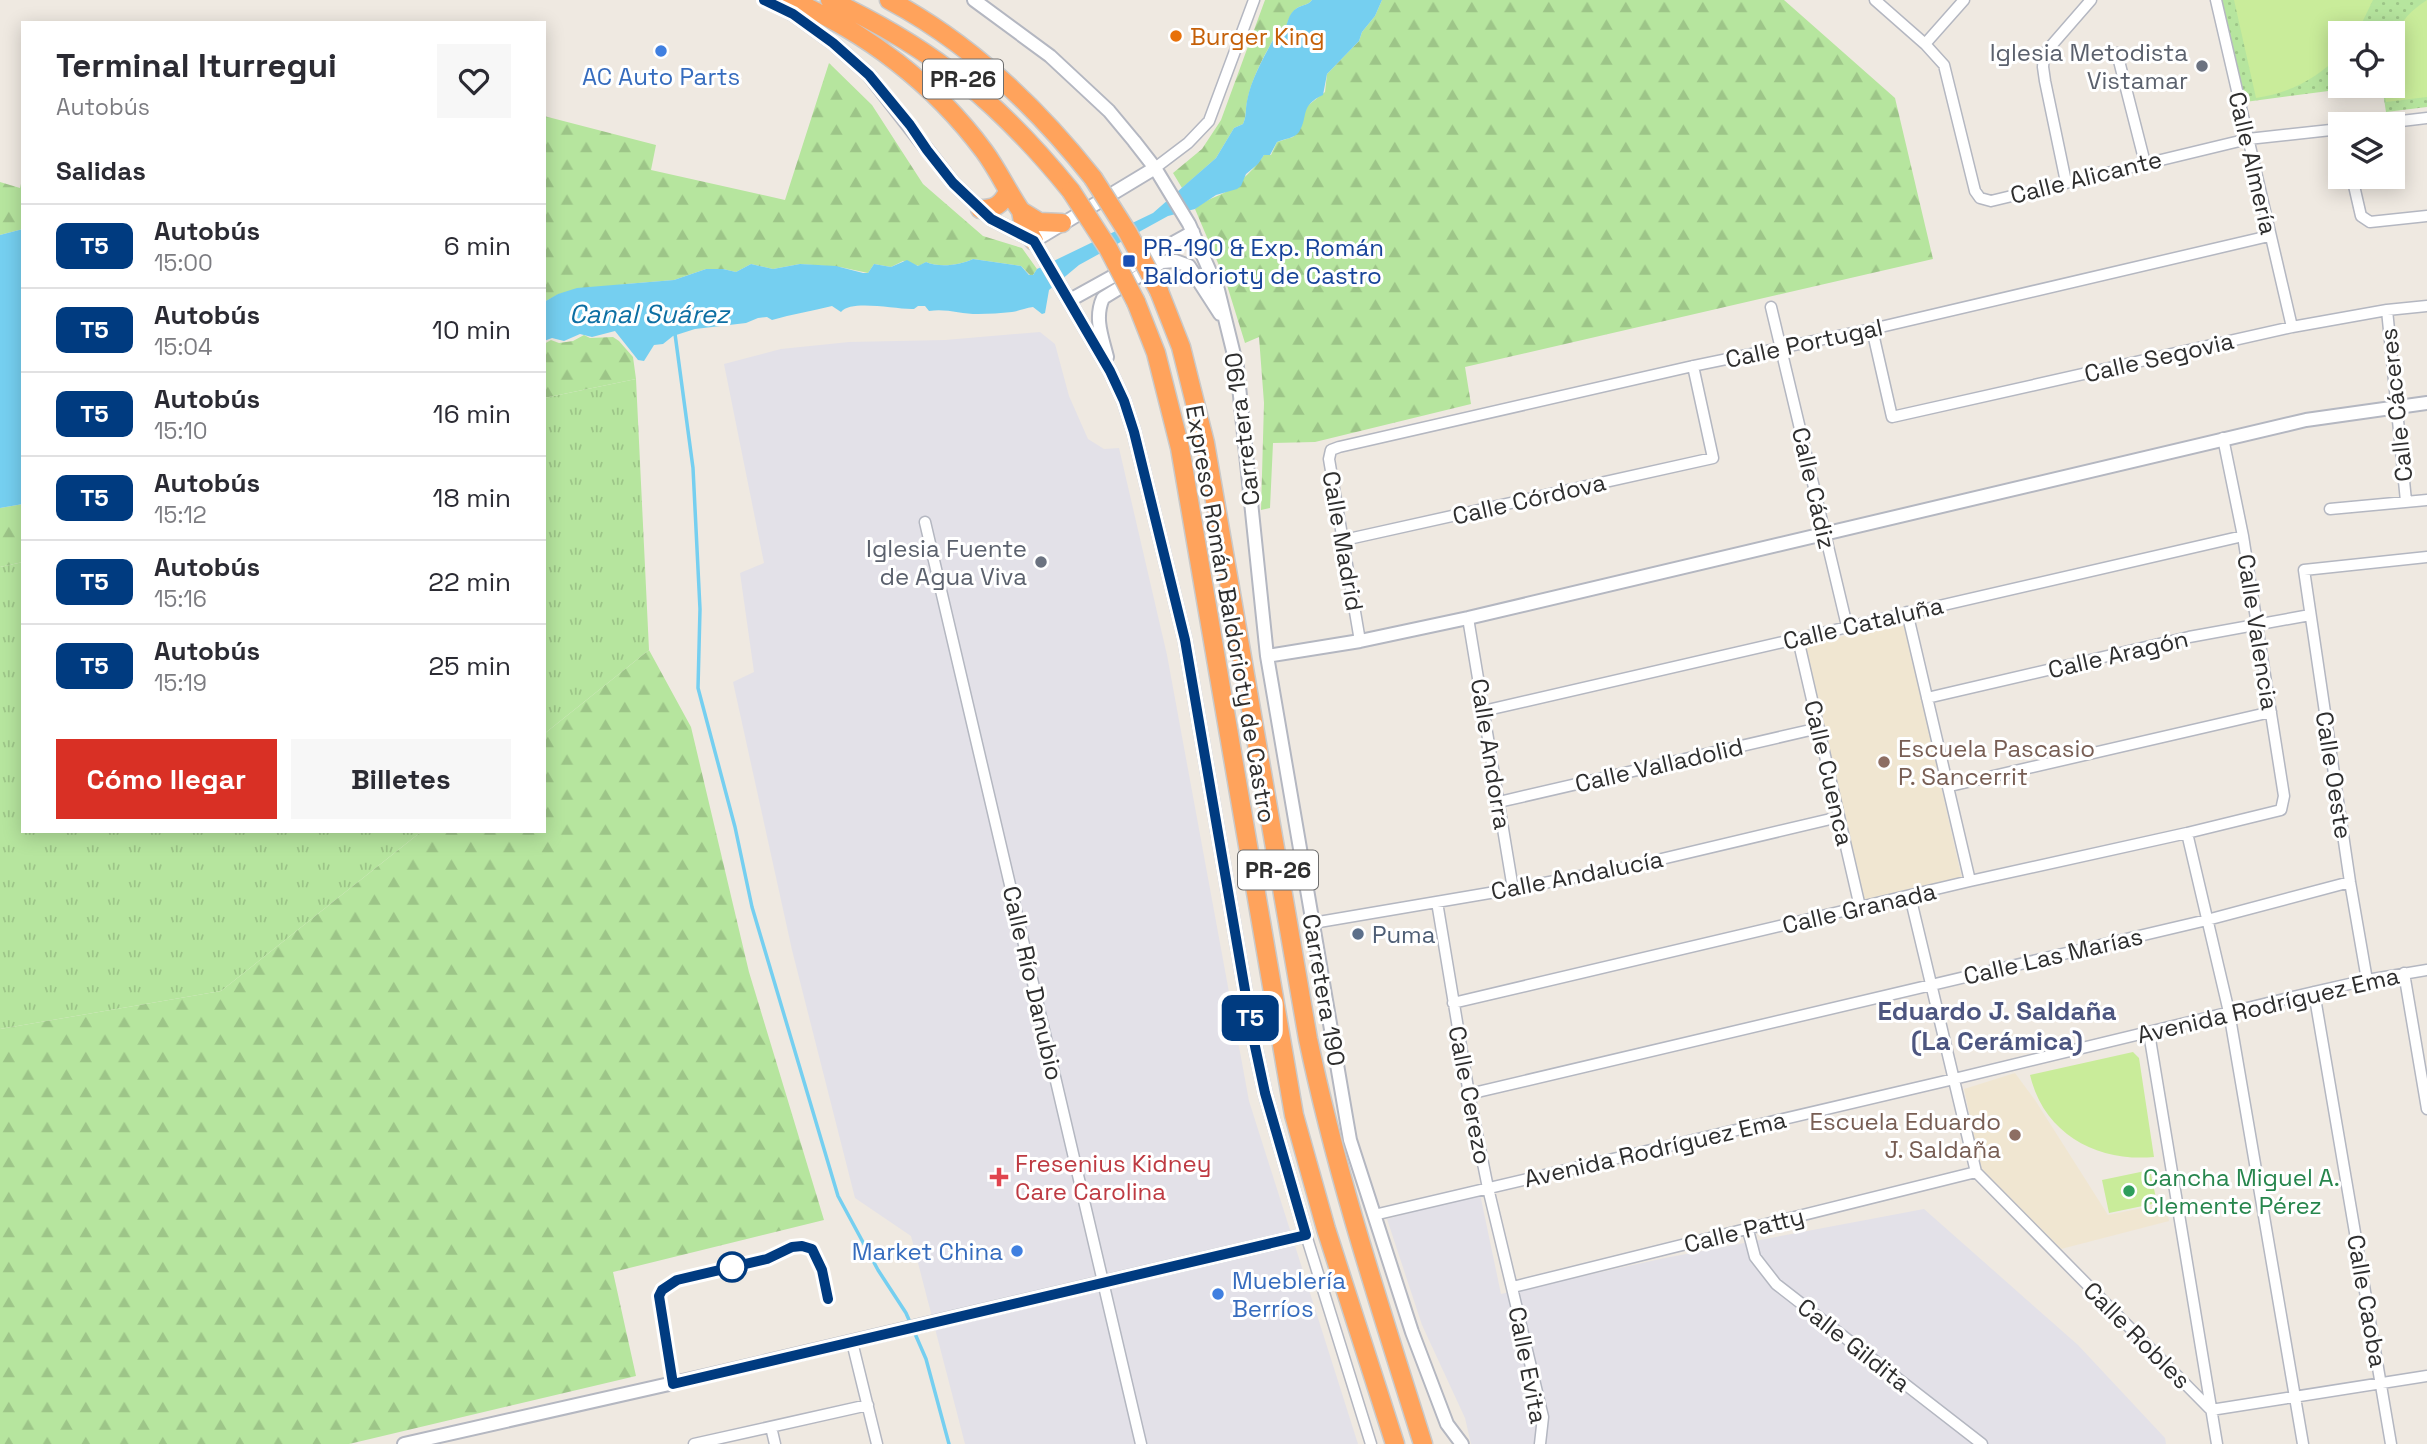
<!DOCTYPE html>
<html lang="es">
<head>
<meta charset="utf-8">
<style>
	body { margin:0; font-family:"Space Grotesk",sans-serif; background:#f7f7f7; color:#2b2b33; height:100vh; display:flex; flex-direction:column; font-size:26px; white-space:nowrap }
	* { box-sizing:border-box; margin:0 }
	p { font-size:23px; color:#7c7c81 }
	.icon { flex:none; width:38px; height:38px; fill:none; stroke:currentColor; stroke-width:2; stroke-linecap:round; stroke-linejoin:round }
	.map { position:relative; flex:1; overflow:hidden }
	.panel { position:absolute; left:21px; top:21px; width:525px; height:812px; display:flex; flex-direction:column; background:#fff; border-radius:0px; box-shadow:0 4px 18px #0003 }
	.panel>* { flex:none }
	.badge { padding:0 14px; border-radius:10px; font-size:24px; line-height:46px }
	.controls { position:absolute; left:2328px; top:21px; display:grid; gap:14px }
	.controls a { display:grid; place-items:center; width:77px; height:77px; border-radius:0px; background:#fff; box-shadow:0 4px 18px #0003; font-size:35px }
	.map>.badge { position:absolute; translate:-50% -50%; box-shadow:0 0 0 4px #fff }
	h2 { padding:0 35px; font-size:26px; line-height:63px }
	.round { display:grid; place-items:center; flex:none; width:74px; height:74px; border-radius:0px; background:#f7f7f7 }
	.overview { display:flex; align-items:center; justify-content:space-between; height:119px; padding:0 35px }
	h1 { font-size:33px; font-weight:700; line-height:52px }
	.primary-button { display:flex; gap:14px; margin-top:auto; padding:14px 35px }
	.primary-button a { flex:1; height:80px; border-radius:0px; background:#d93025; color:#fff; font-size:28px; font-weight:700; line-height:80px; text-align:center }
	.primary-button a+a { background:#f7f7f7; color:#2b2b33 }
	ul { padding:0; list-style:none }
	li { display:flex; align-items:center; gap:21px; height:84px; padding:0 35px; border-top:2px solid #e1e1e2 }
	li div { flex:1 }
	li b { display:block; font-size:26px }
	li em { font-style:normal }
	li .badge { min-width:77px; font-weight:700; text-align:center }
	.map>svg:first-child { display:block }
	.industrial { fill:#e3e1e8 }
	.education { fill:#f0e6d1 }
	.grass { fill:url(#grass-tufts) }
	.forest { fill:url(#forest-firs) }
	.park { fill:url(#park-dots) }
	.pitch { fill:#c9ec9a }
	.water { fill:#75cff0 }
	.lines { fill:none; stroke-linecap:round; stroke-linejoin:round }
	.stream { stroke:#75cff0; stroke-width:3.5 }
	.minor-casing { stroke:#b4b7c1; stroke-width:13 }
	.tertiary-casing { stroke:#b4b7c1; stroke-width:16 }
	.motorway-casing { stroke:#c9c9c9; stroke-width:21 }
	.minor { stroke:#fff; stroke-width:10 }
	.tertiary { stroke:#fff; stroke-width:12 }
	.motorway { stroke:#ffa35c; stroke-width:18 }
	.motorway-bridge-casing { stroke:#c9c9c9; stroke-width:21; stroke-linecap:butt }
	.motorway-bridge { stroke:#ffa35c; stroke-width:18 }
	.line-casing { stroke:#fff; stroke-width:16 }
	.line { stroke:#003b80; stroke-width:10 }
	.food-dot { fill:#e8710a; stroke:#fff; stroke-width:2.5 }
	.shop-dot { fill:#3f7fe0; stroke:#fff; stroke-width:2.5 }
	.worship-dot { fill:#6b7280; stroke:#fff; stroke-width:2.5 }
	.transit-dot { fill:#1a4fb4; stroke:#fff; stroke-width:2.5 }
	.education-dot { fill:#8d6e63; stroke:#fff; stroke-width:2.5 }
	.service-dot { fill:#5c6f8a; stroke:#fff; stroke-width:2.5 }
	.health-dot { fill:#e0444e; stroke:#fff; stroke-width:2.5 }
	.leisure-dot { fill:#2e9e5b; stroke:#fff; stroke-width:2.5 }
	.stop-dot { fill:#fff; stroke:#003b80; stroke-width:3.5 }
	.labels { text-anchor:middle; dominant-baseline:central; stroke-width:6; stroke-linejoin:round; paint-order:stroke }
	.shield { fill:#fff; stroke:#6d6d6d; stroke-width:2 }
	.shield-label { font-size:23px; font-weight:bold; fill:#2e2e2e }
	.food-label { font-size:24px; fill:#c56008; stroke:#fff; text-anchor:start }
	.worship-label { font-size:24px; fill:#5b616d; stroke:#fff; text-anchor:end }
	.shop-label { font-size:24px; fill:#366cbe; stroke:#fff }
	.street-label { font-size:24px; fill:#2e2e2e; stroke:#fff }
	.transit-label { font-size:24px; fill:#164399; stroke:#fff; text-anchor:start }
	.education-label { font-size:24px; fill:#785e54; stroke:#fff; text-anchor:start }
	.service-label { font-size:24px; fill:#4e5e75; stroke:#fff; text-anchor:start }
	.health-label { font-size:24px; fill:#be3a42; stroke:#fff; text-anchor:start }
	.leisure-label { font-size:24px; fill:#27864d; stroke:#fff; text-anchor:start }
	.water-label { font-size:26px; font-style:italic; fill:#0d6fa3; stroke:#fff }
	.neighbourhood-label { font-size:26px; font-weight:bold; fill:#4d5680; stroke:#fff }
</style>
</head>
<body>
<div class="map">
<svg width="2427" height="1444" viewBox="0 0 2427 1444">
	<defs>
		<pattern id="grass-tufts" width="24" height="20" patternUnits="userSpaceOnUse" patternTransform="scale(1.75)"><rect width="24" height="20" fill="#b6e59e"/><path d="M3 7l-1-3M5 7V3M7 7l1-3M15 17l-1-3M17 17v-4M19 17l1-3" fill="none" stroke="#9dc588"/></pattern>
		<pattern id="forest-firs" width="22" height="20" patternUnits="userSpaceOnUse" patternTransform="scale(1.75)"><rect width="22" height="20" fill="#b6e59e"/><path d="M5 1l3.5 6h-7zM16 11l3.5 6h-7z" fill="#9dc588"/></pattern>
		<pattern id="park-dots" width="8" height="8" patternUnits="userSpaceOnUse" patternTransform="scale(1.75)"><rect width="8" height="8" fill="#b6e59e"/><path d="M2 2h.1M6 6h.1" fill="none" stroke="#9dc588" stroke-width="1.8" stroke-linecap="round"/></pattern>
	</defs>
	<rect width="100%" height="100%" fill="#efe9e1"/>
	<path class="industrial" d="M 1040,332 L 1055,344 L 1069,396 L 1088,439 L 1104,449 L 1119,448 L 1167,655 L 1249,1101 L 1358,1444 L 965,1444 L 911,1236 L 855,1198 L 792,950 L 733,682 L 754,672 L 740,573 L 764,563 L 724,364 L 781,349 L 849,342 L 945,340 Z
		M 1480,1194 L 1501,1294 L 1665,1258 L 1924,1209 L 2078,1345 L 2165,1438 L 2166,1444 L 1471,1444 L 1465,1418 L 1422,1325 L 1387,1219 Z"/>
	<path class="education" d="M 1904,621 L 1962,879 L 1864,902 L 1804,646 Z
		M 2015,1073 L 2035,1100 L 2108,1215 L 2166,1203 L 2169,1221 L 2061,1249 L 1981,1170 L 1964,1089 Z"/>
	<path class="grass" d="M 636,379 L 649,650 L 544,734 L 544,398 Z
		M 23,562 L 23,831 L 422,831 L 221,991 L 0,1029 L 0,567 Z"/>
	<path class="forest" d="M 1265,0 L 1312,0 C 1307,6 1304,4 1297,8 C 1289,13 1287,25 1284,34 L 1274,38 C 1263,58 1251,79 1247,102 C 1245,110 1247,115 1243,124 L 1234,128 L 1216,158 L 1182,188 L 1173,173 L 1202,149 L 1221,120 Z
		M 1382,0 L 1784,0 L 1895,98 L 1933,259 L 1465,367 L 1471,404 L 1315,442 L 1273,443 L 1270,508 L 1261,510 L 1264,403 L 1259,337 L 1245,343 L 1226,282 L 1195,209 C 1203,200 1218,197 1229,190 C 1241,182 1256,167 1264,155 L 1271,155 L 1277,142 L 1293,137 L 1300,129 L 1306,107 L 1325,92 L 1327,74 L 1359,41 L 1362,32 L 1375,16 Z
		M 829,63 L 872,105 L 923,184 L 983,236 L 1022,248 L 1037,269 L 1033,275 L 1030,275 L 1021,266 L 973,259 C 961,265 939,268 926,262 L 919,266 L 903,261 L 891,267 L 874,264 L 868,273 L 840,267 L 800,264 L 773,269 L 751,264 L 736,272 L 723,269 L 706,269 L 674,280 L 626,284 L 559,294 L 544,302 L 544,116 L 656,145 L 651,170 L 785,200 Z
		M 23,175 L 23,229 L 0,235 L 0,182 L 20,188 Z
		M 584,335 L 590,338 L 613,337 L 619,341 L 633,357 L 636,379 L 544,398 L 544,344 L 551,340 L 559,343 L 573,341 Z
		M 23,504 L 23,562 L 0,567 L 0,508 Z
		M 649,650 L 691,727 L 749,972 L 824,1220 L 613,1272 L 636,1376 L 349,1444 L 0,1444 L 0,1029 L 221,991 L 422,831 L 544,831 L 544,734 Z"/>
	<path class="park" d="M 2220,0 L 2427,0 L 2427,107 L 2386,112 L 2382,86 L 2392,86 L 2392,33 L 2340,33 L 2340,86 L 2367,86 L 2245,102 Z"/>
	<path class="pitch" d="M 2234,0 L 2373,0 L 2357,33 L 2340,33 L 2340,55 C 2318,78 2288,94 2256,98 Z
		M 2427,0 L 2427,97 L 2386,102 L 2384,86 L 2392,86 C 2392,48 2390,23 2427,0 Z
		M 2133,1052 L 2139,1058 L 2154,1157 C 2097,1162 2044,1134 2030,1075 Z
		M 2150,1170 L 2157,1203 L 2109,1213 L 2102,1180 Z"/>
	<path class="water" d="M 1312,0 L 1382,0 L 1375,16 L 1362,32 L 1359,41 L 1327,74 L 1323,95 C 1299,106 1309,116 1299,132 C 1295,138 1284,139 1277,142 L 1270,155 L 1264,155 L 1258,164 L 1246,174 L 1241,186 L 1237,189 L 1216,195 L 1195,209 L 1168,216 L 1079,265 L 1049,290 L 1045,313 L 1042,314 L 1033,307 C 1025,308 1019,311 1012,312 C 1001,313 989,314 978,314 C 961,314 945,308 929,311 L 925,306 L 918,306 L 914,309 C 897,310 852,299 841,312 L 832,306 C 812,311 792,314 772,320 L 767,317 L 758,318 L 746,323 L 695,329 L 673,336 L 663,344 L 654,345 L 644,361 L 638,360 L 615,331 L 592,337 L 580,334 L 564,341 L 552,338 L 544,341 L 544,302 L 558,294 L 577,288 L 674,280 L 706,269 L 723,269 L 736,272 L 751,264 L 773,269 L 800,264 L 836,266 L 863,273 L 868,273 L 874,264 L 891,267 L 907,260 L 918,266 L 926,262 C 939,268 961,265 973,259 L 1021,266 L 1029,275 L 1033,275 L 1037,269 L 1153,213 L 1216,158 L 1234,128 L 1243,124 C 1247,115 1245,110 1247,101 C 1251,79 1264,57 1274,38 L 1284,34 C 1287,25 1288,13 1297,8 C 1304,4 1307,6 1312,0 Z
		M 23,229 L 23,504 L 0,508 L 0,235 Z"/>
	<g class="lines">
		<path class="stream" d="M 675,334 L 693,468 L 700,609 L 698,688 L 735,827 L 752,907 L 838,1196 L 878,1270 L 906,1313 L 926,1359 L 949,1444"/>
		<defs>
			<path id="minor" d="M 1875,0 L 1925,44 L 1944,65 L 1975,191 L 1980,198 L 1991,201 L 2248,139 L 2340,129
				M 2216,0 L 2292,327
				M 1925,44 L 1964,0
				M 2117,53 L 2145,163
				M 2376,124 L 2427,118
				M 1155,168 L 1188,143 L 1209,121 L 1254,0
				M 2352,177 L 2361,216 L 2370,222 L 2427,216
				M 2066,182 L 2045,81 L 2043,67 L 2044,54 L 2091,0
				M 1771,307 L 1847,626
				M 2387,310 L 2406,501
				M 1872,329 L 1892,417 L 2292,327 L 2387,310 L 2427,306
				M 2330,509 L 2427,500
				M 925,522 L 1141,1444
				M 1344,540 L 1713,458 L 1693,366
				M 1907,612 L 1970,881
				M 1468,618 L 1513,889
				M 1798,639 L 1860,907
				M 1360,641 L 1329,459 L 1331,450 L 1339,447 L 1693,366 L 1872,329 L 2269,236
				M 1927,698 L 2189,637 L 2310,615
				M 1483,711 L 2243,536
				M 1950,786 L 2271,712
				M 1499,802 L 1819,728
				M 2187,833 L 2229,1012 L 2303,1444
				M 1910,896 L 1976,1172 L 2211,1410 L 2427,1376
				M 1437,902 L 1469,1094 L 1488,1188 L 1543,1417 L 1540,1444
				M 1313,923 L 1513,889 L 1632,866 L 1839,817
				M 2404,973 L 2427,1109
				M 2367,980 L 2350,882 L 2304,570 L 2427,557
				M 2314,992 L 2391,1444
				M 1453,1003 L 1970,881 L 2187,833 L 2281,810 L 2284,796 L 2243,536 L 2223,438
				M 2149,1033 L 2217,1444
				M 1469,1094 L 2207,920 L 2350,882
				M 1374,1215 L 1954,1079 L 2314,992 L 2367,980 L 2427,970
				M 1748,1230 L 1755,1257 L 1776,1284 L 1982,1444
				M 1306,1235 L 1371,1444
				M 1513,1287 L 1976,1172
				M 852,1342 L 877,1444
				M 771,1427 L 775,1444
				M 694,1444 L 868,1405"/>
			<path id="tertiary" d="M 765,0 L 793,14 L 833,43 L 869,75 L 953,183 L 991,219 L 1034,241
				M 974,0 L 1050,56 L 1109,111 L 1134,141 L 1155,168 L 1189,224 L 1218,290 L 1237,367 L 1267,656 L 1346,1117 L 1350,1140 L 1412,1332 L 1447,1424 L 1462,1444
				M 1034,241 L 1155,168
				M 1070,300 L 1193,232
				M 1107,357 C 1102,337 1094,318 1103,298 L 1162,262 L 1175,261 L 1189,266 L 1220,314
				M 1267,656 L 1360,641 L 1468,618 L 2306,420 L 2427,403
				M 404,1444 L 709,1375 L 1306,1235 L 1265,1093 L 1253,1037 L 1185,640 L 1134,432 L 1124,401 L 1110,371 L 1034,241"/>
			<path id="motorway" d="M 790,0 C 866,31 935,85 984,151 C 998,170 1008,192 1021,211 L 1023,222 L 1034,241
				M 830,0 C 934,49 999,102 1071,191
				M 889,0 C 970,43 1036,106 1093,178
				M 980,209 C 995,209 1001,205 1008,192
				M 1021,211 L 1039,222 L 1062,223
				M 1159,291 L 1181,347 L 1205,443 L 1308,1039 C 1337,1177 1381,1310 1423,1444
				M 1136,302 L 1156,353 L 1180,448 L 1294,1115 L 1326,1229 L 1395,1444"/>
		</defs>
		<use href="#minor" class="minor-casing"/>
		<use href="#tertiary" class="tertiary-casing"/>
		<use href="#motorway" class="motorway-casing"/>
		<use href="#minor" class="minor"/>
		<use href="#tertiary" class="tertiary"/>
		<use href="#motorway" class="motorway"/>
		<defs>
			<path id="motorway-bridge" d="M 1093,178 L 1128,233 L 1159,291
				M 1071,191 L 1108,248 L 1136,302"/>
		</defs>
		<use href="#motorway-bridge" class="motorway-bridge-casing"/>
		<use href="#motorway-bridge" class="motorway-bridge"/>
	</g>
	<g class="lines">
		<defs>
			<path id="line" d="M 764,0 L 793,14 L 833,43 L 869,75 L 910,125 L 927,150 L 953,183 L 991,219 L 1034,241 L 1110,371 L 1124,401 L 1134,432 L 1185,640 L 1253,1037 L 1265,1093 L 1306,1235 L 673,1384 L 659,1296 L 662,1290 L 677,1280 L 767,1259 L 792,1247 L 802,1246 L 812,1249 L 822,1270 L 828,1299"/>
		</defs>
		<use href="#line" class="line-casing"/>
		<use href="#line" class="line"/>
	</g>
	<circle class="food-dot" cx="1176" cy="36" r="7"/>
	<g class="shop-dot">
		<circle cx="661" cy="51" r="7"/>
		<circle cx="1017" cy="1251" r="7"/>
		<circle cx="1218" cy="1294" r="7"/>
	</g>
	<g class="worship-dot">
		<circle cx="2202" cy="66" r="7"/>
		<circle cx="1041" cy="562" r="7"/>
	</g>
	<rect class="transit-dot" x="1122" y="254" width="14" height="14" rx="3.5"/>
	<g class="education-dot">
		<circle cx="1884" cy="762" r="7"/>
		<circle cx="2015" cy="1135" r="7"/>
	</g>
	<circle class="service-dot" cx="1358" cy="934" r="7"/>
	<path class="health-dot" d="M995.5 1166.5h7v7h7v7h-7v7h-7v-7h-7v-7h7z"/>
	<circle class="leisure-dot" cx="2129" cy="1191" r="7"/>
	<circle class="stop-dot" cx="732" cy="1267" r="14"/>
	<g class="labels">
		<g class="shield">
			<rect x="923" y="59.5" width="80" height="39" rx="5"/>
			<rect x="1238" y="850.5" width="80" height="39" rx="5"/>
		</g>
		<g class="shield-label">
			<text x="963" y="79">PR-26</text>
			<text x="1278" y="870">PR-26</text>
		</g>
		<g class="food-label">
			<text x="1190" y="36">Burger King</text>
		</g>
		<g class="worship-label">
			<text x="2188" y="52">Iglesia Metodista<tspan x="2188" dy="28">Vistamar</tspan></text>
			<text x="1027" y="548">Iglesia Fuente<tspan x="1027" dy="28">de Agua Viva</tspan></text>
		</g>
		<g class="shop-label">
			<text x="661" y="76">AC Auto Parts</text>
			<text x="1003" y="1251" text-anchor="end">Market China</text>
			<text x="1232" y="1280" text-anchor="start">Mueblería<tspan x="1232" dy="28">Berríos</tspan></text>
		</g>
		<g class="street-label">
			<text transform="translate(2253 163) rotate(77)">Calle Almería</text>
			<text transform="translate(2086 177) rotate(-14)">Calle Alicante</text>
			<text transform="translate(1804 343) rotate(-12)">Calle Portugal</text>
			<text transform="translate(2159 357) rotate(-13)">Calle Segovia</text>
			<text transform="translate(2396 405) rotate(-96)">Calle Cáceres</text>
			<text transform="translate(1242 429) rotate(-97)">Carretera 190</text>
			<text transform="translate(1814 488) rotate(77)">Calle Cádiz</text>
			<text transform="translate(1529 499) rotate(-13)">Calle Córdova</text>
			<text transform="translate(1343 541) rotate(80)">Calle Madrid</text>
			<text transform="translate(1231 614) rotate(80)">Expreso Román Baldorioty de Castro</text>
			<text transform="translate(1863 623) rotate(-13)">Calle Cataluña</text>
			<text transform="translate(2258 632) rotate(81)">Calle Valencia</text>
			<text transform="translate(2118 654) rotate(-13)">Calle Aragón</text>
			<text transform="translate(1491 754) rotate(81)">Calle Andorra</text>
			<text transform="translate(1659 765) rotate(-13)">Calle Valladolid</text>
			<text transform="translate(1829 773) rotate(77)">Calle Cuenca</text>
			<text transform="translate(2334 775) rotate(81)">Calle Oeste</text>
			<text transform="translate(1577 875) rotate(-11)">Calle Andalucía</text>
			<text transform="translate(1859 908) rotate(-13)">Calle Granada</text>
			<text transform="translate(2053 956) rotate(-13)">Calle Las Marías</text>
			<text transform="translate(1033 983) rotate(77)">Calle Río Danubio</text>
			<text transform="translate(1324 990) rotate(80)">Carretera 190</text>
			<text transform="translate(2268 1005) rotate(-13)">Avenida Rodríguez Ema</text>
			<text transform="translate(1470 1095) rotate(79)">Calle Cerezo</text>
			<text transform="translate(1655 1149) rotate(-13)">Avenida Rodríguez Ema</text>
			<text transform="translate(1744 1230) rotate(-14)">Calle Patty</text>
			<text transform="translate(2367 1301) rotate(80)">Calle Caoba</text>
			<text transform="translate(2137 1335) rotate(45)">Calle Robles</text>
			<text transform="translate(1854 1345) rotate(38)">Calle Gildita</text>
			<text transform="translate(1528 1365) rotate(79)">Calle Evita</text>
		</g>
		<g class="transit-label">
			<text x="1143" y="247">PR-190 &amp; Exp. Román<tspan x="1143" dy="28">Baldorioty de Castro</tspan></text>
		</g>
		<g class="education-label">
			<text x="1898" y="748">Escuela Pascasio<tspan x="1898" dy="28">P. Sancerrit</tspan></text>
			<text x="2001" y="1121" text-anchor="end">Escuela Eduardo<tspan x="2001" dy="28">J. Saldaña</tspan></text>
		</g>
		<g class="service-label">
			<text x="1372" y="934">Puma</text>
		</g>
		<g class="health-label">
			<text x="1015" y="1163">Fresenius Kidney<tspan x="1015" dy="28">Care Carolina</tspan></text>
		</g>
		<g class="leisure-label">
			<text x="2143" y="1177">Cancha Miguel A.<tspan x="2143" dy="28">Clemente Pérez</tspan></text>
		</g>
		<g class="water-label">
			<text x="649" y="314">Canal Suárez</text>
		</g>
		<g class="neighbourhood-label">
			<text x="1997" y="1011">Eduardo J. Saldaña<tspan x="1997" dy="30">(La Cerámica)</tspan></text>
		</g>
	</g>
</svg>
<div class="controls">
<a><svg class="icon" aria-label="locate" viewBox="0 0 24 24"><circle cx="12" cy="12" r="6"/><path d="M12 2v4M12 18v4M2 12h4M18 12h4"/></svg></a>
<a><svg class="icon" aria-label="layers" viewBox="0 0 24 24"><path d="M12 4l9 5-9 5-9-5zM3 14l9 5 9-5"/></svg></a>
</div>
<b class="badge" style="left:1250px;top:1018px;background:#003b80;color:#fff">T5</b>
<section class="panel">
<div class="overview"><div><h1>Terminal Iturregui</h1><p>Autobús</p></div><a class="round"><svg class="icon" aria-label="heart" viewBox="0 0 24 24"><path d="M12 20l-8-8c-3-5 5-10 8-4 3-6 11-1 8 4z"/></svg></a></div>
<h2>Salidas</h2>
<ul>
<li><span class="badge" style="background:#003b80;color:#fff">T5</span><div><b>Autobús</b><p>15:00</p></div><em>6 min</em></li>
<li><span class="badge" style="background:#003b80;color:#fff">T5</span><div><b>Autobús</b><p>15:04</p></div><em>10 min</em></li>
<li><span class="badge" style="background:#003b80;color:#fff">T5</span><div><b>Autobús</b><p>15:10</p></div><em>16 min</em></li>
<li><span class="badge" style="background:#003b80;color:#fff">T5</span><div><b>Autobús</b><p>15:12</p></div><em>18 min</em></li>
<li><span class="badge" style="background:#003b80;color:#fff">T5</span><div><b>Autobús</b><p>15:16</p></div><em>22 min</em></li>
<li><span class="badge" style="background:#003b80;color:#fff">T5</span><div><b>Autobús</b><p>15:19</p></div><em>25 min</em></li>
</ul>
<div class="primary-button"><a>Cómo llegar</a><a>Billetes</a></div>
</section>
</div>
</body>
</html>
